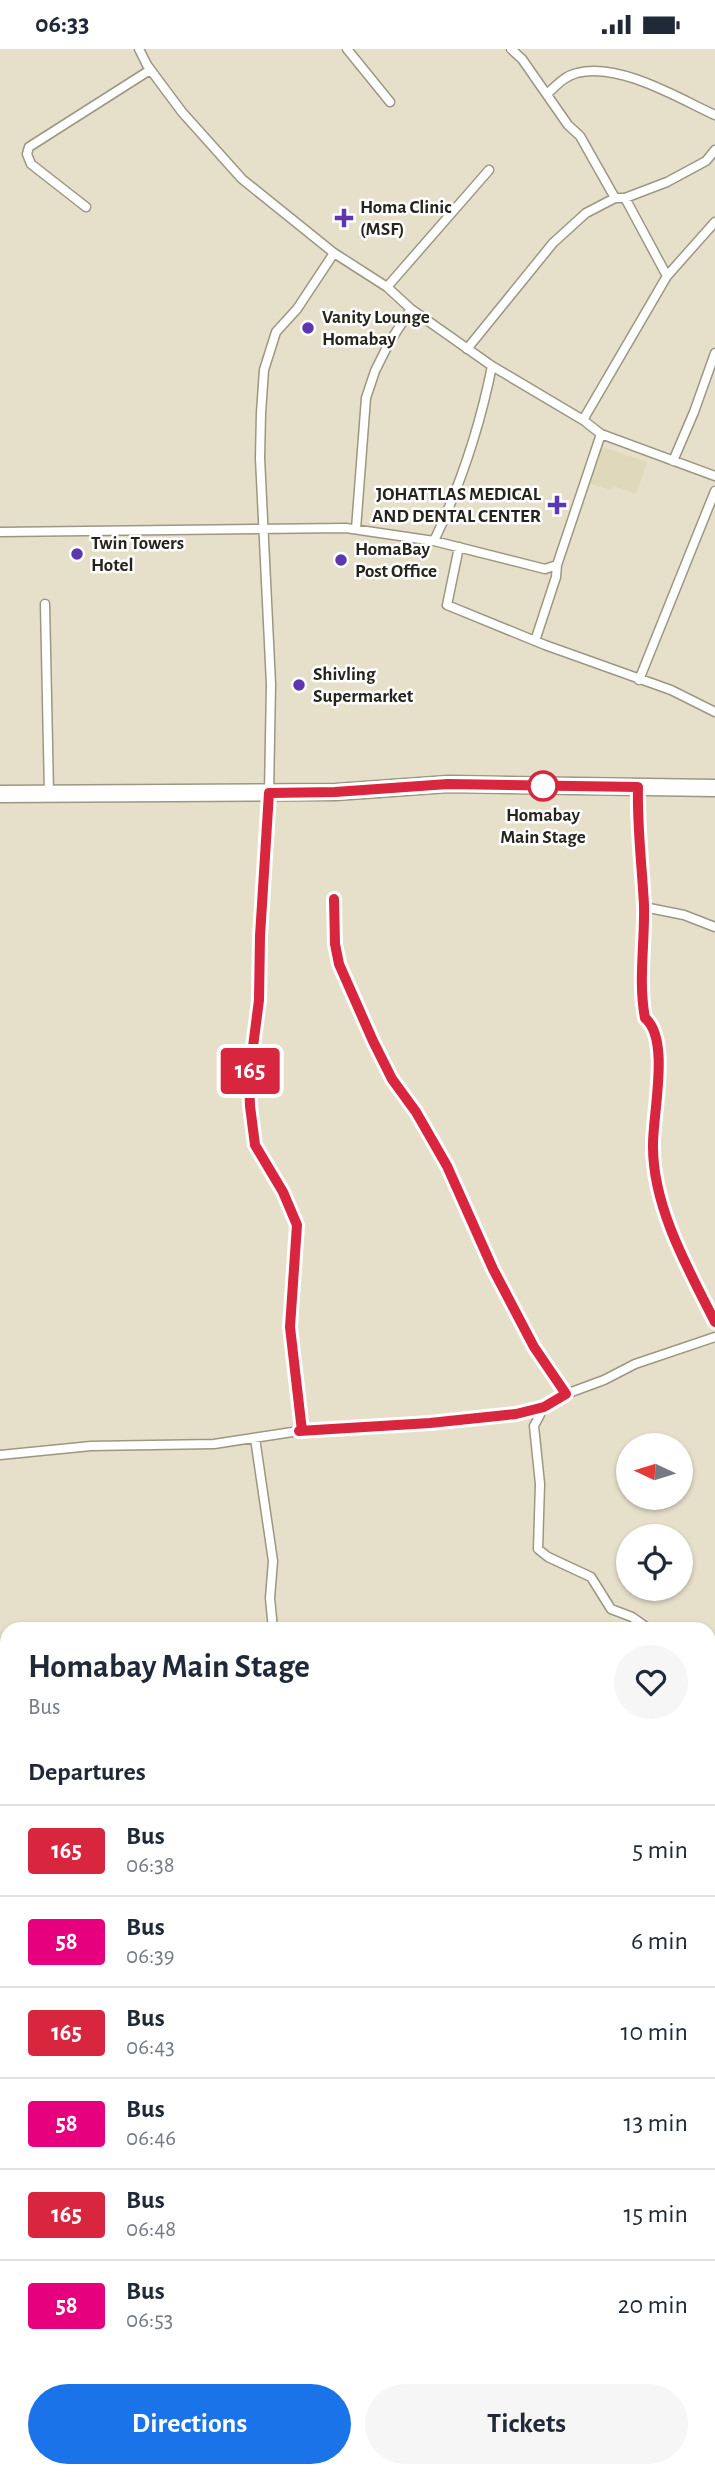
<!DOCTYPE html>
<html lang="en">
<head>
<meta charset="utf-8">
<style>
	body { margin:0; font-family:"Alegreya Sans",sans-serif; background:#f6f6f7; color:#1f2937; height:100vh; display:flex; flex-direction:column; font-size:26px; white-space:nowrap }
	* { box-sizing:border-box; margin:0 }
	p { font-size:23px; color:#747a83 }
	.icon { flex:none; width:38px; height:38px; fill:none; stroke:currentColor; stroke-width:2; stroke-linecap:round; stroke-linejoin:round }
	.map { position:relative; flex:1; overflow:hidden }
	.sheet { position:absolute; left:0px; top:1573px; width:716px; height:856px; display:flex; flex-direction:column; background:#fff; border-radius:21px 21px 0 0; box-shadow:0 2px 5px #0004 }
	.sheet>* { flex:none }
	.badge { padding:0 14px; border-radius:5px; font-size:24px; line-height:46px }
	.needle { width:46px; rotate:274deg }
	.buttons { position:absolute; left:616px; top:1384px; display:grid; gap:14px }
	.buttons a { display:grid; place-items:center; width:77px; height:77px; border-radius:50%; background:#fff; box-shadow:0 2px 5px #0004; font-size:35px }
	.map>.badge { position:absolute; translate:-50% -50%; box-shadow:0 0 0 4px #fff }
	h2 { padding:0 28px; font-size:26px; line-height:63px }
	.round { display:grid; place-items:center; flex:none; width:74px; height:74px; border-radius:37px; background:#f6f6f7 }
	.headline { display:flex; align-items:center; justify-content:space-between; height:119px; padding:0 28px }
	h1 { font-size:33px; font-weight:700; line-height:52px }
	.primary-button { display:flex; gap:14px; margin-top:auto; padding:14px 28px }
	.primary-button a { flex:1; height:80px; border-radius:42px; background:#1a73e8; color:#fff; font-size:28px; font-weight:700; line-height:80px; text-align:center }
	.primary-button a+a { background:#f6f6f7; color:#1f2937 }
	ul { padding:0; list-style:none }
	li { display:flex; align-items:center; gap:21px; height:91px; padding:0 28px; border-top:2px solid #e0e1e3 }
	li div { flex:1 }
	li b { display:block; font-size:26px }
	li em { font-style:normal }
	li .badge { min-width:77px; font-weight:700; text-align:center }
	.status { display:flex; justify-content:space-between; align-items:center; height:49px; padding:0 35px; background:#fff; direction:ltr }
	.status svg { height:19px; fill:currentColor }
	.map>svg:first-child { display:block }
	.built { fill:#e0d8bb }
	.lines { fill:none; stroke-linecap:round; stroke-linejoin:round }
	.street-casing { stroke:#9c9783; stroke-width:11 }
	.highway-casing { stroke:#9c9783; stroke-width:19 }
	.street { stroke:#fff; stroke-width:8 }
	.highway { stroke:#fff; stroke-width:16 }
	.line-casing { stroke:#fff; stroke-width:16 }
	.line { stroke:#d7263d; stroke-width:10 }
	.poi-dot { fill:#5b38b1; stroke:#fff; stroke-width:2.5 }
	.stop-dot { fill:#fff; stroke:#d7263d; stroke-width:3.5 }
	.labels { text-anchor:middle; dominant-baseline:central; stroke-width:5; stroke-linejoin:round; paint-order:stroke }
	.poi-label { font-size:19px; font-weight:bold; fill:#26241c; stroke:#fff; text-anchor:start }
	.stop-label { font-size:19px; font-weight:bold; fill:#26241c; stroke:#fff }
</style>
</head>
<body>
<div class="status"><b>06:33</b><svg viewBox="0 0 49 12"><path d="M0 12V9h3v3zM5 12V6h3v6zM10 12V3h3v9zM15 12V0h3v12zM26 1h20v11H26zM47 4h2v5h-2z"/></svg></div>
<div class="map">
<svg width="715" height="2428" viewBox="0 0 715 2428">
	<rect width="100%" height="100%" fill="#e6e0cb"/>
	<path class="built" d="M 600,397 L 647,413 L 636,445 L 613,437 L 611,441 L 588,434 Z"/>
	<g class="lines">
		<defs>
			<path id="street" d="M 139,0 L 147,16 L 182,63 L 242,130 L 334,204 L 387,238 L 411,260 L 492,317 L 583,371 L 601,385 L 715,427
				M 347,0 L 390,53
				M 511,0 L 522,10 L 568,76 L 580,87 L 615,149
				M 547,45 C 556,37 564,27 577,24 C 619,13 678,49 715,66
				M 625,149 L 667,227
				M 86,158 L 31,115 L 27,105 L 29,98 L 150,21
				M 387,238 L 489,121
				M 467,300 L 553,194 L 586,164 L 615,149 L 625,149 L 667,133 L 706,112 L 715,101
				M 583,371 L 667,227 L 715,173
				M 673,412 L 694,363 L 715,304
				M 356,480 L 366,349 L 375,322 L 389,294 L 411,260
				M 0,483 L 346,479 L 434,492 L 545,520 L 557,516 L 601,385
				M 434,492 C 460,437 480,377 492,317
				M 459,498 L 447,556 L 545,596 L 671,641 L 715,663
				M 45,555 L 49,744
				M 535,592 L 556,528 L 557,516
				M 639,631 L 715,442
				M 638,738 C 637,778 642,817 643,856 C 645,894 639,931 645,969 C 671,990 652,1067 653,1098 C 653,1159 688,1220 715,1273
				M 334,850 L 335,896 L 339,915 L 382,1011 L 447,1117 L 493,1220 L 534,1298 L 566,1345
				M 644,858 L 684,866 L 715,878
				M 544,1358 L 534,1377 L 540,1435 L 538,1500 L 548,1508 L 591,1528 L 611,1560 L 632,1568 L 649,1580
				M 299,1382 L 302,1382 L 291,1278 L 297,1176 L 283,1143 L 255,1096 L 250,1057 L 249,1029 L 259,951 L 260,887 L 269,744 L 271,635 L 260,409 L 261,364 L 264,321 L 276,283 L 297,260 L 334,204
				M 255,1389 L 273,1512 L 270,1549 L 273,1580
				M 0,1406 L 91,1397 L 214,1395 L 299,1382 L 411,1376 L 515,1365 L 544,1358 L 566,1345 L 604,1331 L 635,1315 L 715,1288
				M 709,1652 L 715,1661
				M 0,1796 L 7,1796
				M 0,1889 L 7,1890
				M 709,1892 L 715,1889
				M 709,2291 L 715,2283
				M 546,2428 L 553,2422"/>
			<path id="highway" d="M 0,745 L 336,743 L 448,735 L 715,739"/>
		</defs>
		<use href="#street" class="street-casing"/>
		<use href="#highway" class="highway-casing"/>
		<use href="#street" class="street"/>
		<use href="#highway" class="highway"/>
	</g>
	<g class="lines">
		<defs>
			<path id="line" d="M 334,850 L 335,895 L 339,915 L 373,992 L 392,1030 L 416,1063 L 447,1117 L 493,1220 L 534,1298 L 566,1345 L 544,1358 L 516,1365 L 430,1374 L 299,1382 L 302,1382 L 290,1278 L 297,1176 L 283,1143 L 255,1096 L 250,1057 L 249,1029 L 259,951 L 260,887 L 269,744 L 335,743 L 448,735 L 638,738 C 637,778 642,817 644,856 C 645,894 638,932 645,969 C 671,990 652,1067 653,1098 C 653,1158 688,1220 715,1273"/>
		</defs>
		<use href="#line" class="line-casing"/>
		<use href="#line" class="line"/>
	</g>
	<g class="poi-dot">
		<path d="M340.5 158.5h7v7h7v7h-7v7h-7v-7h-7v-7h7z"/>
		<circle cx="308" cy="279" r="7"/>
		<path d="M553.5 445.5h7v7h7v7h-7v7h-7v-7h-7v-7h7z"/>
		<circle cx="77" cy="505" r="7"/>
		<circle cx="341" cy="511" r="7"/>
		<circle cx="299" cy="636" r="7"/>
	</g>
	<circle class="stop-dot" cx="543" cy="737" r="14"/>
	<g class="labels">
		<g class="poi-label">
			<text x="360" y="158">Homa Clinic<tspan x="360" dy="22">(MSF)</tspan></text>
			<text x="322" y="268">Vanity Lounge<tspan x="322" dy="22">Homabay</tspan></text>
			<text x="541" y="445" text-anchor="end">JOHATTLAS MEDICAL<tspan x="541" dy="22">AND DENTAL CENTER</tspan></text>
			<text x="91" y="494">Twin Towers<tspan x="91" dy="22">Hotel</tspan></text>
			<text x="355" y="500">HomaBay<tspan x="355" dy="22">Post Office</tspan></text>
			<text x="313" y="625">Shivling<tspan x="313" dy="22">Supermarket</tspan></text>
		</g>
		<g class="stop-label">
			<text x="543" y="766">Homabay<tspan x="543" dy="22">Main Stage</tspan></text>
		</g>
	</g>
</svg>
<div class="buttons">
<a><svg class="needle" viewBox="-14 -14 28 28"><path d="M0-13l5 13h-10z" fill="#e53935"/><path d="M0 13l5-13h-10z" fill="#747a83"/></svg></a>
<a><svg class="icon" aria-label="locate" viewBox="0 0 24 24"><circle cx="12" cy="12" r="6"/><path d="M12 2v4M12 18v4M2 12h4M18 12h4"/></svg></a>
</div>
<b class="badge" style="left:250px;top:1022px;background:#d7263d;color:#fff">165</b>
<section class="sheet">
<div class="headline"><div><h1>Homabay Main Stage</h1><p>Bus</p></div><a class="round"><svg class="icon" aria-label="heart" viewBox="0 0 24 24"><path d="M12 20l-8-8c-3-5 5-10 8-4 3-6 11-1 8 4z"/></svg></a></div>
<h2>Departures</h2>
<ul>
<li><span class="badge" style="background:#d7263d;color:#fff">165</span><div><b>Bus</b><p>06:38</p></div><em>5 min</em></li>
<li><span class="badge" style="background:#e6007e;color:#fff">58</span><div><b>Bus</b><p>06:39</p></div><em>6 min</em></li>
<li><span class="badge" style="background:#d7263d;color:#fff">165</span><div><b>Bus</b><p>06:43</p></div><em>10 min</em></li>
<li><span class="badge" style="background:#e6007e;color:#fff">58</span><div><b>Bus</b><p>06:46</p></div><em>13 min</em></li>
<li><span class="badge" style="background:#d7263d;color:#fff">165</span><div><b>Bus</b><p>06:48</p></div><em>15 min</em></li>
<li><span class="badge" style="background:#e6007e;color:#fff">58</span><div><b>Bus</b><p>06:53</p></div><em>20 min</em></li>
</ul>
<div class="primary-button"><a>Directions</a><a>Tickets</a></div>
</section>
</div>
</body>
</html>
